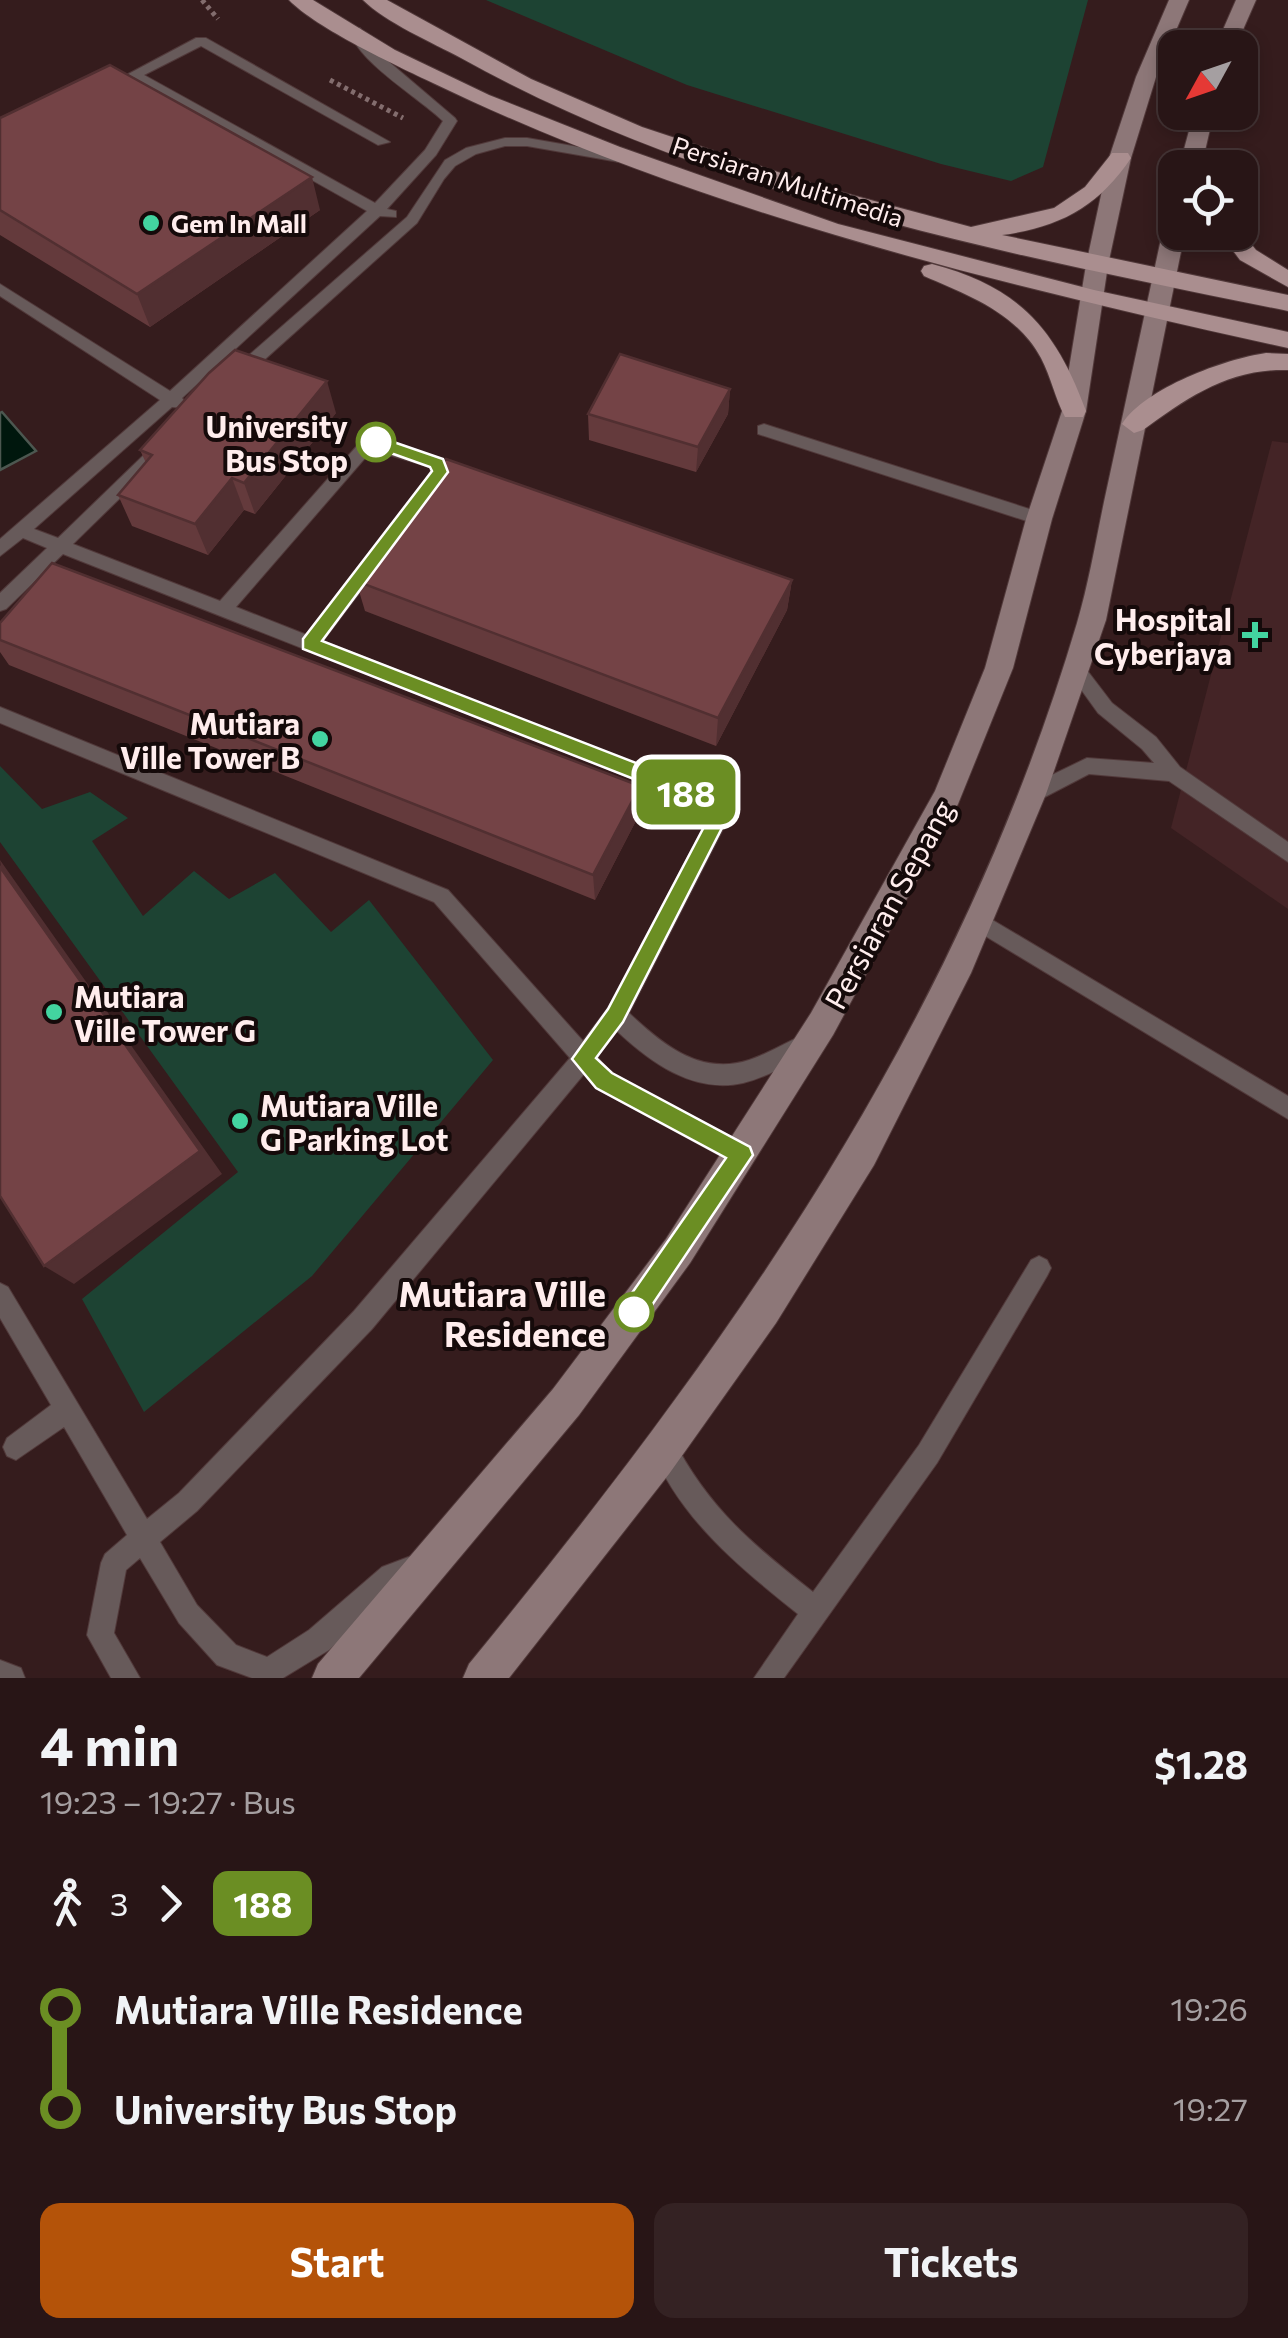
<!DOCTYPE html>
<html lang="en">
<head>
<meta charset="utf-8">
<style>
	body { margin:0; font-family:Commissioner,sans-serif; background:#342223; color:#f1f3f6; height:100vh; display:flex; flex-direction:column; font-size:38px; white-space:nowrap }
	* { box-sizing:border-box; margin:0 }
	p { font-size:32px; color:#a59fa1 }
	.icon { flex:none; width:55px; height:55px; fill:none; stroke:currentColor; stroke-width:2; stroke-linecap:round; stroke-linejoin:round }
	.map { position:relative; height:1678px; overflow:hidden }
	.details { display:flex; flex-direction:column; background:#281516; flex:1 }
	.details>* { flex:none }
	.badge { padding:0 20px; border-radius:15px; font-size:35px; line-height:65px }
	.needle { width:65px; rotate:230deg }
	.controls { position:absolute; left:1158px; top:30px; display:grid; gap:20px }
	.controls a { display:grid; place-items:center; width:100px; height:100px; border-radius:20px; background:#281516; box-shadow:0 5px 15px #0003,0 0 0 2px #443435; font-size:50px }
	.map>.badge { position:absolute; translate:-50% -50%; box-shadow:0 0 0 5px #fff }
	.legs { display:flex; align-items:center; gap:15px; height:110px; padding:0 40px; font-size:32px }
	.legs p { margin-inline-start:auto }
	.headline { display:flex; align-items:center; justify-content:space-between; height:170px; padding:0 40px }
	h1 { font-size:55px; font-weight:700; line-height:75px }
	.button { display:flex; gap:20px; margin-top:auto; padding:20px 40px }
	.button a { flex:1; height:115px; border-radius:20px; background:#b45309; color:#fff; font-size:40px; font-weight:700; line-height:115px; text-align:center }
	.button a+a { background:#342223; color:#f1f3f6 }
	ul { padding:0 40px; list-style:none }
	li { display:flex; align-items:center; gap:35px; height:100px; font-size:38px }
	li i { display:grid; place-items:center; width:15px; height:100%; margin:0 12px; background:currentColor }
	li i::after { content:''; width:25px; height:25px; margin:-12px; border:8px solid; border-radius:50%; background:#281516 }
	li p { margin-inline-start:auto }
	li:first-child i { background:linear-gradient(#0000 50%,currentColor 0) }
	li:last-child i { background:linear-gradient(currentColor 50%,#0000 0) }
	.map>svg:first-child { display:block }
	.built { fill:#442426 }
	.green { fill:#1d4333 }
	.water { fill:#00170d; stroke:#4c5750; stroke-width:2.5 }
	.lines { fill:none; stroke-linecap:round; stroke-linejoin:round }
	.lane-casing { stroke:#51393a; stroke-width:2 }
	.secondary-casing { stroke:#51393a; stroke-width:2 }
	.primary-casing { stroke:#51393a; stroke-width:2 }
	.path { stroke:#836d6e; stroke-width:5; stroke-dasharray:4 4; stroke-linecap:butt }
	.lane { fill:#675a5a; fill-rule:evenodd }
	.secondary { fill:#8d7778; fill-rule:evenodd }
	.primary { fill:#aa8e8f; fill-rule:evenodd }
	.wall { fill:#643a3c }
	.shaded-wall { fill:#512f31 }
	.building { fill:#744346; stroke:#512f31; stroke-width:2.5 }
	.line-1 { fill:#6b8e23; stroke:#fff; stroke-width:2.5 }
	.poi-dot { fill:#43d4a0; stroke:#150a0a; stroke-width:4 }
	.stop-1-dot { fill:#fff; stroke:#6b8e23; stroke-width:5 }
	.labels { text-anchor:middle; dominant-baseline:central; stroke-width:8; stroke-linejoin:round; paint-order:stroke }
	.far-street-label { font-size:25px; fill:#ffeded; stroke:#150a0a }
	.far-poi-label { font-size:25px; font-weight:bold; fill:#ffeded; stroke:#150a0a; text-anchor:start }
	.stop-label { font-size:30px; font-weight:bold; fill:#ffeded; stroke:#150a0a; text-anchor:end }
	.poi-label { font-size:30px; font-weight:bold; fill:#ffeded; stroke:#150a0a; text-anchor:end }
	.street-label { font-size:30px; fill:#ffeded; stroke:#150a0a }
	.near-stop-label { font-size:35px; font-weight:bold; fill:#ffeded; stroke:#150a0a; text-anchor:end }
</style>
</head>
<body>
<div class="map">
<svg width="1288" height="1678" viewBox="0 0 1288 1678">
	<rect width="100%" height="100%" fill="#351c1d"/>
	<path class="built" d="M 1272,441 L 1288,443 L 1288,909 L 1171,828 Z"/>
	<path class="green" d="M 486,0 L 1088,0 L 1043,167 L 1011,181 L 941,164 L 687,85 Z
		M 0,766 L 42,809 L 90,792 L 128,818 L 92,841 L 143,916 L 194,871 L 229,899 L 275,873 L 331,932 L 369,900 L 493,1060 L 312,1276 L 144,1412 L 82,1299 L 238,1172 L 0,842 Z"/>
	<path class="water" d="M 2,412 L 36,451 L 0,470 L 0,413 Z"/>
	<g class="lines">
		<defs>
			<path id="lane" d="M 350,28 L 360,28 L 374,49 L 455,118 L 457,121 L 436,155 L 387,209 L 396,211 L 396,217 L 380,216 L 182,398 L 187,404 L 185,408 L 172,407 L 34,529 L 58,538 L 150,449 L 162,449 L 162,457 L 73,544 L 220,601 L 363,439 L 369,437 L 443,459 L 448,472 L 435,491 L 429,493 L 421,487 L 431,471 L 430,467 L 372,450 L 236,607 L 307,635 L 367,557 L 379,557 L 382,562 L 379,567 L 323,641 L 710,794 L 726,823 L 629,1013 C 662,1044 700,1076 749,1060 C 770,1053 788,1041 808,1033 L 816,1036 L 819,1043 L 816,1050 C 792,1061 769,1077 743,1083 C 694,1094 651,1063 617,1031 L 597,1057 L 612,1074 L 750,1147 L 753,1155 L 750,1163 L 742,1166 L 734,1163 L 596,1088 L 584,1074 L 372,1329 L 197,1511 L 160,1542 L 197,1605 L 236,1645 L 267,1657 L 309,1630 L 382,1567 L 419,1553 L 428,1557 L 432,1566 L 428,1575 L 399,1586 L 329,1650 L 283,1678 L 252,1678 L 217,1665 L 179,1623 L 140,1558 L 126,1570 L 114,1633 L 140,1678 L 111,1678 L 87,1635 L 101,1563 L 105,1554 L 127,1535 L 64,1427 L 16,1460 L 7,1456 L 3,1447 L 7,1438 L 51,1405 L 0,1318 L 0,1283 L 8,1287 L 147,1519 L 179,1493 L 354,1311 L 570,1058 L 434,902 L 0,723 L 0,707 L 448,890 L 583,1041 L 608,1008 L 706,823 L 696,806 L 672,794 L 63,554 L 6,609 L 0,611 L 0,593 L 47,548 L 23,538 L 0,556 L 0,539 L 160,400 L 0,296 L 0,284 L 170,391 L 367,211 L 134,80 L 109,92 L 102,88 L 196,38 L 206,38 L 390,142 L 378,145 L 201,46 L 144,75 L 375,203 L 425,150 L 443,121 C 421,99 351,58 350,28 Z
				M 505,138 L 527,138 L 619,154 L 626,158 L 619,162 L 527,146 L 505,146 L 476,154 L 455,166 L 444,179 L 417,223 L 244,378 L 232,378 L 232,370 L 407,217 L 445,160 L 466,148 Z
				M 764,424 L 1045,514 L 1048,519 L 1039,525 L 758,434 L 758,426 Z
				M 1076,663 L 1083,665 L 1112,703 L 1156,737 L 1180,767 L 1288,842 L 1288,862 L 1169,781 L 1089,774 L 1041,799 L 1027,799 L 1024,793 L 1027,787 L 1087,758 L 1154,763 L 1142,749 L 1098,713 L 1067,670 Z
				M 979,912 L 1288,1096 L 1288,1119 L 972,928 L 969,921 L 972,914 Z
				M 1039,1256 L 1047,1260 L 1051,1268 L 1047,1276 L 937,1463 L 784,1678 L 754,1678 L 798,1614 C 737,1565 681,1520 650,1446 L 654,1437 L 663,1433 L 672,1437 C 707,1507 753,1545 813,1592 L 919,1445 L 1031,1260 Z
				M 0,1660 L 21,1668 L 25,1678 L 0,1678 Z"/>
			<path id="secondary" d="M 1169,0 L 1189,0 L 1156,77 L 1131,158 L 1108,265 L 1086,411 L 1052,519 L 1013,668 L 958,804 L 833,1035 L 690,1263 L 579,1415 L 359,1678 L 312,1678 L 318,1664 L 553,1389 L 666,1239 L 811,1013 L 935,791 L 985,668 L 1026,519 L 1062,411 L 1086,265 L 1109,158 L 1136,77 Z
				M 1236,0 L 1256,0 L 1235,48 L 1215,48 Z
				M 1194,112 L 1214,112 L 1201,168 L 1179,168 Z
				M 1175,218 L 1175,232 L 1185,232 L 1106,620 L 1046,794 L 971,973 L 874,1165 L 776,1323 L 669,1474 L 509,1678 L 463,1678 L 469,1664 C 732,1343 957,1027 1077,623 C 1090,579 1097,533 1107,488 C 1126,400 1145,313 1164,225 Z"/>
			<path id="primary" d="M 289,0 L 313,0 L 395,50 L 489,95 L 620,147 L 838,224 L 1094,290 L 1288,332 L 1288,348 C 997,284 704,213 433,83 C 397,66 316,28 289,0 Z
				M 363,0 L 387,0 L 531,79 L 642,127 L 826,188 L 971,227 L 1054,208 L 1085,187 L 1112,153 L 1128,153 L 1131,158 C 1098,207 1060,227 1002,235 L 1288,295 L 1288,311 C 1008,254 713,198 461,58 C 433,43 385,22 363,0 Z
				M 1193,148 L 1200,149 L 1208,168 L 1187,168 L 1182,154 Z
				M 1240,230 L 1256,250 L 1288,270 L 1288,287 L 1240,260 L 1219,232 Z
				M 932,264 C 1019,287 1056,329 1086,411 L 1083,417 L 1065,417 C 1055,398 1051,377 1041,358 C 1017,313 968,295 924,276 L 921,271 L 924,266 Z
				M 1266,353 L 1288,354 L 1288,370 C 1230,368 1188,397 1143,430 L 1134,433 L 1122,424 C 1145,388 1225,359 1266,353 Z"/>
		</defs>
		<use href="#lane" class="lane-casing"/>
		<use href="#secondary" class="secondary-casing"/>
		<use href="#primary" class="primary-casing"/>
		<path class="path" d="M 202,0 L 218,19
			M 330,80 L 403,118"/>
		<use href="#lane" class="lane"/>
		<use href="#secondary" class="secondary"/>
		<use href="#primary" class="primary"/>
	</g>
	<path class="wall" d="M 0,118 L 320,210 L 150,327 L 0,235 Z
		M 730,389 L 728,414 L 696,472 L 589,440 L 588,414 Z
		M 336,413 L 255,514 L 244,510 L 208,555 L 132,526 L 118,495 L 146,463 L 140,450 Z
		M 792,580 L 787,610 L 716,746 L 365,611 L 356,581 Z
		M 0,623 L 640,786 L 640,813 L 595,900 L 9,665 L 0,652 Z"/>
	<path class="shaded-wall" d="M 312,177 L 320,210 L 150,327 L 137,294 Z
		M 327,381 L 336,413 L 255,514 L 244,483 Z
		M 730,389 L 728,414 L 696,472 L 698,447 Z
		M 232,478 L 244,510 L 208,555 L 195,524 Z
		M 792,580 L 787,610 L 716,746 L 718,718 Z
		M 640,786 L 640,813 L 595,900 L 593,875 Z
		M 0,860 L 222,1174 L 74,1284 L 44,1266 Z"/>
	<path class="building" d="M 110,65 L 312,177 L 137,294 L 0,210 L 0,118 Z
		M 235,350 L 327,381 L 244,483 L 232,478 L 195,524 L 118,495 L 152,455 L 140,450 L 209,373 Z
		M 620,354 L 730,389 L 698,447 L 588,414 Z
		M 446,459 L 792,580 L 718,718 L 356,581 Z
		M 52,563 L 640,786 L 593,875 L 0,640 L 0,623 Z
		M 0,867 L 200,1151 L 44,1266 L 0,1196 Z"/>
	<path class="line-1" d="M 376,436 L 443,459 L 448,472 L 322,641 L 685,782 L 710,795 L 725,822 L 623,1022 L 596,1058 L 612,1073 L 750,1147 L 753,1155 L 642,1320 L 634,1323 L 625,1320 L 622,1312 L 625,1303 L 726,1158 L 596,1088 L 572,1059 L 608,1009 L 706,823 L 696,806 L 672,794 L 303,649 L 303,639 L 432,471 L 430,467 L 371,446 L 371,438 Z"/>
	<g class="poi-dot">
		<circle cx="151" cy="223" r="10"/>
		<path d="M1250 620h10v10h10v10h-10v10h-10v-10h-10v-10h10z"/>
		<circle cx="320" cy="739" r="10"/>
		<circle cx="54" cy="1012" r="10"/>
		<circle cx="240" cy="1121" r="10"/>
	</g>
	<g class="stop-1-dot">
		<circle cx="376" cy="442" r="18"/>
		<circle cx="634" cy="1312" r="18"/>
	</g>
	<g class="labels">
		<g class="far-street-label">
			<text transform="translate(788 181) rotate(18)">Persiaran Multimedia</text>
		</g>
		<g class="far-poi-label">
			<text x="171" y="223">Gem In Mall</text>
		</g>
		<g class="stop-label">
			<text x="348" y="425">University<tspan x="348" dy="34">Bus Stop</tspan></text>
		</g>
		<g class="poi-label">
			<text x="1232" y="618">Hospital<tspan x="1232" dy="34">Cyberjaya</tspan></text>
			<text x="300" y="722">Mutiara<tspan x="300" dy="34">Ville Tower B</tspan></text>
			<text x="74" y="995" text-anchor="start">Mutiara<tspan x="74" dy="34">Ville Tower G</tspan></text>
			<text x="260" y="1104" text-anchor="start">Mutiara Ville<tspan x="260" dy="34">G Parking Lot</tspan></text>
		</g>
		<g class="street-label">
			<text transform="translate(888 904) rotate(-61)">Persiaran Sepang</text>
		</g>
		<g class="near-stop-label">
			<text x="606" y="1292">Mutiara Ville<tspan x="606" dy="40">Residence</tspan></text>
		</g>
	</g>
</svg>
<div class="controls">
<a><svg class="needle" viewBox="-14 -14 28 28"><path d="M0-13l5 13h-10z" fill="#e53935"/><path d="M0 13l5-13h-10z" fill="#a59fa1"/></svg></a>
<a><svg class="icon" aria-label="locate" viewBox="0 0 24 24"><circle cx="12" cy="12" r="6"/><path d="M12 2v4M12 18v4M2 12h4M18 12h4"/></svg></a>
</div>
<b class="badge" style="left:686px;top:792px;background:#6b8e23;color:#fff">188</b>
</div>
<section class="details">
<div class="headline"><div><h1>4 min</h1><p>19:23 – 19:27 · Bus</p></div><b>$1.28</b></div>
<div class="legs"><svg class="icon" aria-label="walk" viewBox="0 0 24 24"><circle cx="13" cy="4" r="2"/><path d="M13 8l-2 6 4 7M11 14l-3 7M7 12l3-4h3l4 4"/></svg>3<svg class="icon" aria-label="forward" viewBox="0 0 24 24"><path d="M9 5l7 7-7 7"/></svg><b class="badge" style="background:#6b8e23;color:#fff">188</b></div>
<ul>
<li><i style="color:#6b8e23"></i><b>Mutiara Ville Residence</b><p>19:26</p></li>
<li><i style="color:#6b8e23"></i><b>University Bus Stop</b><p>19:27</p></li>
</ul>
<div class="button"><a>Start</a><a>Tickets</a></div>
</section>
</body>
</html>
